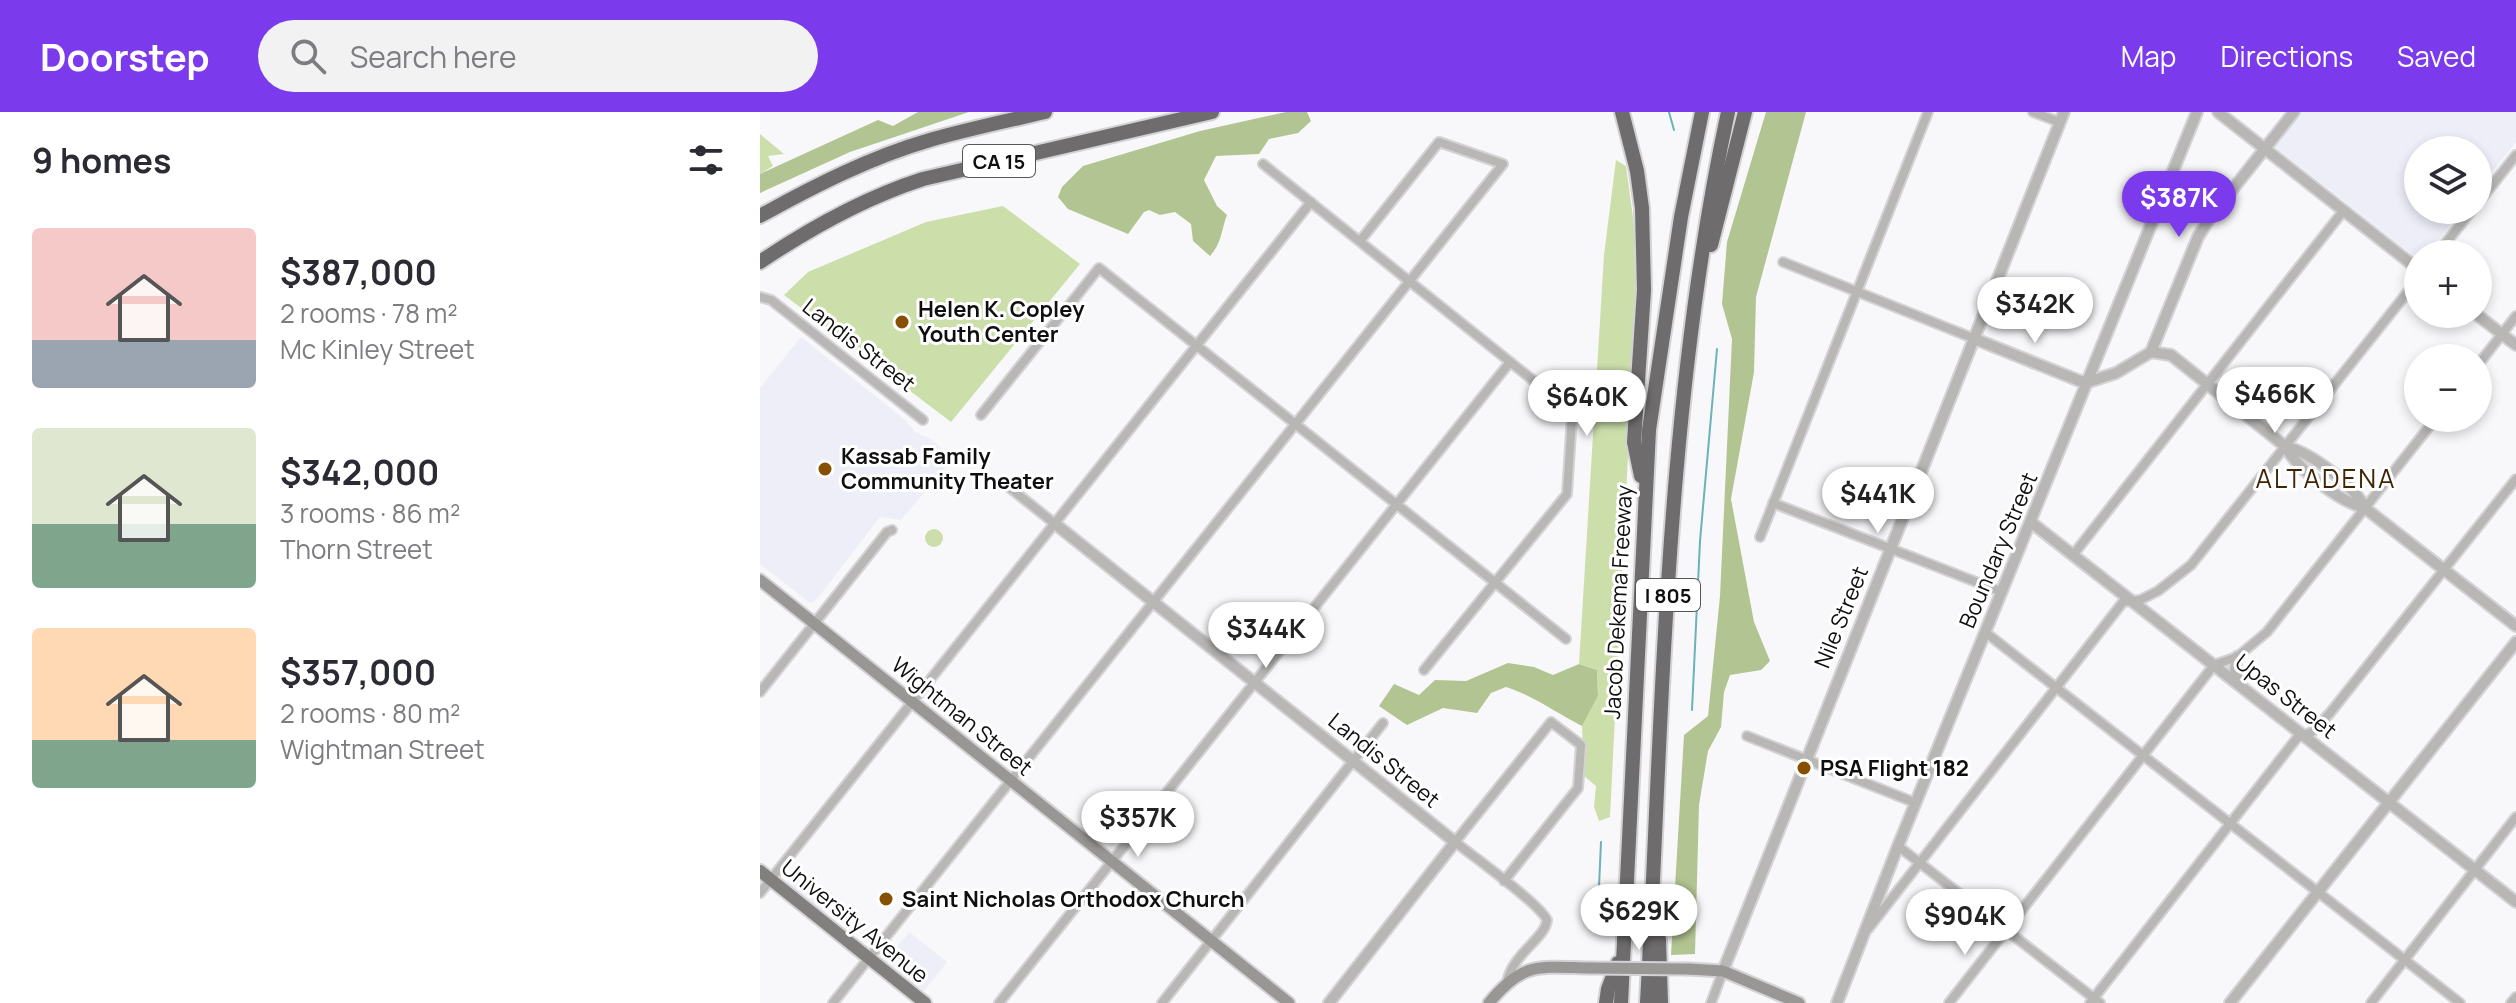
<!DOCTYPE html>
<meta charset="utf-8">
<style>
body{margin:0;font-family:Manrope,sans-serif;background:#f2f2f3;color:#2b2b33;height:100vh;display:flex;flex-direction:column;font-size:30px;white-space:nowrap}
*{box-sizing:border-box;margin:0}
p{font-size:26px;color:#7c7c81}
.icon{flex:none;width:44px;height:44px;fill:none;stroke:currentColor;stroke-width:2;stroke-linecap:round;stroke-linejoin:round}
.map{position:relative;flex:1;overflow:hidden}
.drawer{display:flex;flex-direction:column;background:#fff;width:760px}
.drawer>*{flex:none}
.fabs{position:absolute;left:1644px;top:24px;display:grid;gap:16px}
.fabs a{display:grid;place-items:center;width:88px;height:88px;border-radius:50%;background:#fff;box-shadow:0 4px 12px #0003;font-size:40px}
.price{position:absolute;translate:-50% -68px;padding:0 18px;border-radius:28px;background:#fff;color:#222;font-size:26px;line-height:52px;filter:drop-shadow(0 2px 4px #0008)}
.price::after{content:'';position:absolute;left:50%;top:48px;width:24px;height:18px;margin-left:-12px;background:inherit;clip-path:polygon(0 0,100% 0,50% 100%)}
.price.on{background:#7c3aed;color:#fff}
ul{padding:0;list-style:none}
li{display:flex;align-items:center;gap:24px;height:200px;padding:0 32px}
li span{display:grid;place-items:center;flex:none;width:224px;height:160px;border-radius:8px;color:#555}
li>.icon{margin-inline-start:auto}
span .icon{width:96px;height:96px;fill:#fffc;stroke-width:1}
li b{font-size:34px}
h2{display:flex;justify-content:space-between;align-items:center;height:96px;padding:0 32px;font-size:34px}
header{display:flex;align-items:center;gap:48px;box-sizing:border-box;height:112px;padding:0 40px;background:#7c3aed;color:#fff}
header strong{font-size:38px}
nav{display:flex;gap:44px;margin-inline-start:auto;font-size:28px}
.search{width:560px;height:72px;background:#f2f2f3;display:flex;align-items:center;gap:20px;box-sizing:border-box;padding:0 28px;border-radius:44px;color:#7c7c81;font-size:30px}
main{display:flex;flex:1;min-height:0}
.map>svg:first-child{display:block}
</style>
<header>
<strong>Doorstep</strong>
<div class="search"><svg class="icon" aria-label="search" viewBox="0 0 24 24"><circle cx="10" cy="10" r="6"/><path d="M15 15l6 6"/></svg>Search here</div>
<nav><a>Map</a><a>Directions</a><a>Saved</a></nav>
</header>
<main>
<section class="drawer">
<h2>9 homes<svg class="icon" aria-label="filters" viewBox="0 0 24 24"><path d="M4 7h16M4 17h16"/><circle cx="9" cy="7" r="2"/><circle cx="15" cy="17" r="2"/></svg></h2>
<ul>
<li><span style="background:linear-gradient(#f6c9c9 70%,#9aa5b1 0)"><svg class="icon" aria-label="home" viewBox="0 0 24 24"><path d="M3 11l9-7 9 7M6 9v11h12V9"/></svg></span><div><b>$387,000</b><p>2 rooms · 78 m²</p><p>Mc Kinley Street</p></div></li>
<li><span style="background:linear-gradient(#dfe7d0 60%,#7fa58c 0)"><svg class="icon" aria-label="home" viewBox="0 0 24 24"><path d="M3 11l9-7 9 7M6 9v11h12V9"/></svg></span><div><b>$342,000</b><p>3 rooms · 86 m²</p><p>Thorn Street</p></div></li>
<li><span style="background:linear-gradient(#ffd9b3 70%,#7fa58c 0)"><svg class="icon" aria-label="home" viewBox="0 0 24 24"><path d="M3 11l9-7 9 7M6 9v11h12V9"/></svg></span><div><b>$357,000</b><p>2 rooms · 80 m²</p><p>Wightman Street</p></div></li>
</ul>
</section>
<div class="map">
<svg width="1756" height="891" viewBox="0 0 1756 891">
<rect width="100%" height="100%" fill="#f8f8fa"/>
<g fill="#edeef8">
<path d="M1541,0H1756V30L1718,78V38H1658V98H1702L1668,142H1658V147L1514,34Z"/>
<path d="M41,225L144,307L155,320L172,328L193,347L141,408L120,405L57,487L50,491L0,452V276Z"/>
<path d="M33,757L60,778L63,774L77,785L64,801L28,772L27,765Z"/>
<path d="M149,820L187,850L164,879L126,849Z"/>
</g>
<g fill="#ccdfab">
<path d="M0,22L24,42L8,44L13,54L0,62Z"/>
<path d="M856,48L866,54L878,142L850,705L839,709L834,695L836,674L824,664L822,614L838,584L837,558L819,552L844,143Z"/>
<path d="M243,94L320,152L191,310L24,183L48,160L166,110Z"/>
<circle cx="174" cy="426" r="9"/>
</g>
<g fill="#b2c491">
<path d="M158,0H209L90,40L0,81V62L118,8L133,14Z"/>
<path d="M526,0H547L551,9L538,21L509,27L499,42L456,44L444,68L457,94L467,103C461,118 462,131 450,144L433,129L431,112L415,100L400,103L389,98L384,100L368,122L308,97L298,85L302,75L323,54L440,19Z"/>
<path d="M1006,0H1046L996,185L994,260L971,387L994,510L1010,549L1001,558L970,563L964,580L961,615L948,639L939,693L935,842L911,843L924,623L948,604L960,484L972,227L962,192L967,130Z"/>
<path d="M748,551L774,555L793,563L819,552L837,558L838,584L822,614C796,601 774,584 746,575L731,581L717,601L683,596L647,613L619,594L634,572L659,583L675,568L706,569Z"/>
</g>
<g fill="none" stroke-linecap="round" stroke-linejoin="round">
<g stroke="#6bb3b5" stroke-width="2">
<path d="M909,0L914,18"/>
<path d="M932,598L940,429L957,237"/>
<path d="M838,797L841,730"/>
</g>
<g stroke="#d3d3d5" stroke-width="12">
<g id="minor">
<path d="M1273,0L1299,10"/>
<path d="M503,52L809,297L812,304L807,382L664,558"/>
<path d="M1718,91L1756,43"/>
<path d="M1677,142L1712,98"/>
<path d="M1023,150L1215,227"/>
<path d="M0,185L11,188L163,308"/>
<path d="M1718,253L1756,204"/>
<path d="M221,303L339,156L806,527"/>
<path d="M245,372L294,411"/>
<path d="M1013,391L1242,480"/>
<path d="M1000,425L1168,0"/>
<path d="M1313,443L1584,98"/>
<path d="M1225,520L1700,891"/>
<path d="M0,580L127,420L132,418"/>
<path d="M987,624L1156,691"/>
<path d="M1138,734L1340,891"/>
<path d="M744,769L818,676L821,633L791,610L695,730C713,744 780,792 787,808C785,827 753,841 747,870"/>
<path d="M0,781L551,90"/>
<path d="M1108,817L1363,490L1380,488L1398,479L1431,453L1658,167"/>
<path d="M73,891L743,52L679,30L600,129"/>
<path d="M239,891L750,250"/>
<path d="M402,891L623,611"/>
<path d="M951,891L963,859"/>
<path d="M1189,891L1454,553L1477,545L1507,520L1676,306"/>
<path d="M1330,891L1537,626L1552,620L1570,601L1756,367"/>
<path d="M1611,891L1756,705"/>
<path d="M1751,891L1756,885"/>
</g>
</g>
<g stroke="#d3d3d5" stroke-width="14">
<g id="tertiary">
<path d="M1458,0L1658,157"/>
<path d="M1716,202L1756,233"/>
<path d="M1215,227L1320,269L1328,270L1356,261L1391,240L1438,125L1449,107L1534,0"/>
<path d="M1391,240L1411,243L1526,335C1537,357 1580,390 1605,396L1756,514"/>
<path d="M1526,335C1550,340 1594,373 1605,396"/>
<path d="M294,411L695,730L569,891"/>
<path d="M1272,411L1756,790"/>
<path d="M1477,545L1475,558L1481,573"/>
<path d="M963,859L1304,0"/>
<path d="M1077,891L1138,734L1437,0"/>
<path d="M1470,891L1756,530"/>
</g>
</g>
<g stroke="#d3d3d5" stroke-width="15">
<g id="secondary">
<path d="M0,468L529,891"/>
<path d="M928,857L963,859L1039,891"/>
<path d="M729,891C763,849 779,855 830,856"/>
</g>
</g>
<g stroke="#d3d3d5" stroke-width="16">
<path id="primary" d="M0,759L165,891"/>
</g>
<g stroke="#d3d3d5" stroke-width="18">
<g id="motorway">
<path d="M862,0L877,59L882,96L884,178L874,330L881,364"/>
<path d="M0,104C54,74 111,45 170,28C208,17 247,9 285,0"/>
<path d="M951,133L985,0"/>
<path d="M0,150C52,115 104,86 163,67L452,0"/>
<path d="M899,827L901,891"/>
<path d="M846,891L848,877L858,851"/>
<path d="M861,891L889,318L921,105L942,0"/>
<path d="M887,891C903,593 905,292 968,0"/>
</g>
</g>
<use href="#minor" stroke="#b8b7b6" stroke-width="8"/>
<use href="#tertiary" stroke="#b8b7b6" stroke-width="10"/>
<use href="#secondary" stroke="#989796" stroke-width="11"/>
<use href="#primary" stroke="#82807f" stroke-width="12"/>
<use href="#motorway" stroke="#6e6c6c" stroke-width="14"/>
<g stroke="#d3d3d5" stroke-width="15" stroke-linecap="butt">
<path id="secondary-bridge" d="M830,856L928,857"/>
</g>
<use href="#secondary-bridge" stroke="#989796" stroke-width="11"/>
</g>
<g fill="#874f01" stroke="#fff" stroke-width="3">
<circle cx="142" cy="210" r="8"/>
<circle cx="65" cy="357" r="8"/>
<circle cx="1044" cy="656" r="8"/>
<circle cx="126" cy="787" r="8"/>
</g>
<g text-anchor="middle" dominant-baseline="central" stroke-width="6" stroke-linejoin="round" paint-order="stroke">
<g fill="#fff" stroke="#575758" stroke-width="2">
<rect x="203" y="33" width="72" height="32" rx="6"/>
<rect x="876" y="467" width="64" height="32" rx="6"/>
</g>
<g font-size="20" font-weight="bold" fill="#0f0f10">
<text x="239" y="49">CA 15</text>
<text x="908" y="483">I 805</text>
</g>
<g font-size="22" font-weight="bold" fill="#0f0f10" stroke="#fff" text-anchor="start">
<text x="158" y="197">Helen K. Copley<tspan x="158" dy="25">Youth Center</tspan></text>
<text x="81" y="344">Kassab Family<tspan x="81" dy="25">Community Theater</tspan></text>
<text x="1060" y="656">PSA Flight 182</text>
<text x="142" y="787">Saint Nicholas Orthodox Church</text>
</g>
<g font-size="22" fill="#0f0f10" stroke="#fff">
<text transform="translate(99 233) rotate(38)">Landis Street</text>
<text transform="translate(1238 438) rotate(-67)">Boundary Street</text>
<text transform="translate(858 490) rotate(-87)">Jacob Dekema Freeway</text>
<text transform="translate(1081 505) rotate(-68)">Nile Street</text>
<text transform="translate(1526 584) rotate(38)">Upas Street</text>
<text transform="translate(202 604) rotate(39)">Wightman Street</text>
<text transform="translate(624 648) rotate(39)">Landis Street</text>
<text transform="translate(95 809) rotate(39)">University Avenue</text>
</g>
<g font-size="26" letter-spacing="2" fill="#412606" stroke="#fff">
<text x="1566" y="366">ALTADENA</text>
</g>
</g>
</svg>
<div class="fabs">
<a><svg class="icon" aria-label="layers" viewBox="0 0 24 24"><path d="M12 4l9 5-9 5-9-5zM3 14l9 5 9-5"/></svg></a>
<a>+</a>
<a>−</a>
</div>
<b class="price on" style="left:1419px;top:127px">$387K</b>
<b class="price" style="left:1275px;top:233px">$342K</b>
<b class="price" style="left:1515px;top:323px">$466K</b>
<b class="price" style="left:827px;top:326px">$640K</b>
<b class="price" style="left:1118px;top:423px">$441K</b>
<b class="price" style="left:506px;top:558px">$344K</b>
<b class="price" style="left:378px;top:747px">$357K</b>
<b class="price" style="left:879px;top:840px">$629K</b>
<b class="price" style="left:1205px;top:845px">$904K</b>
</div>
</main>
